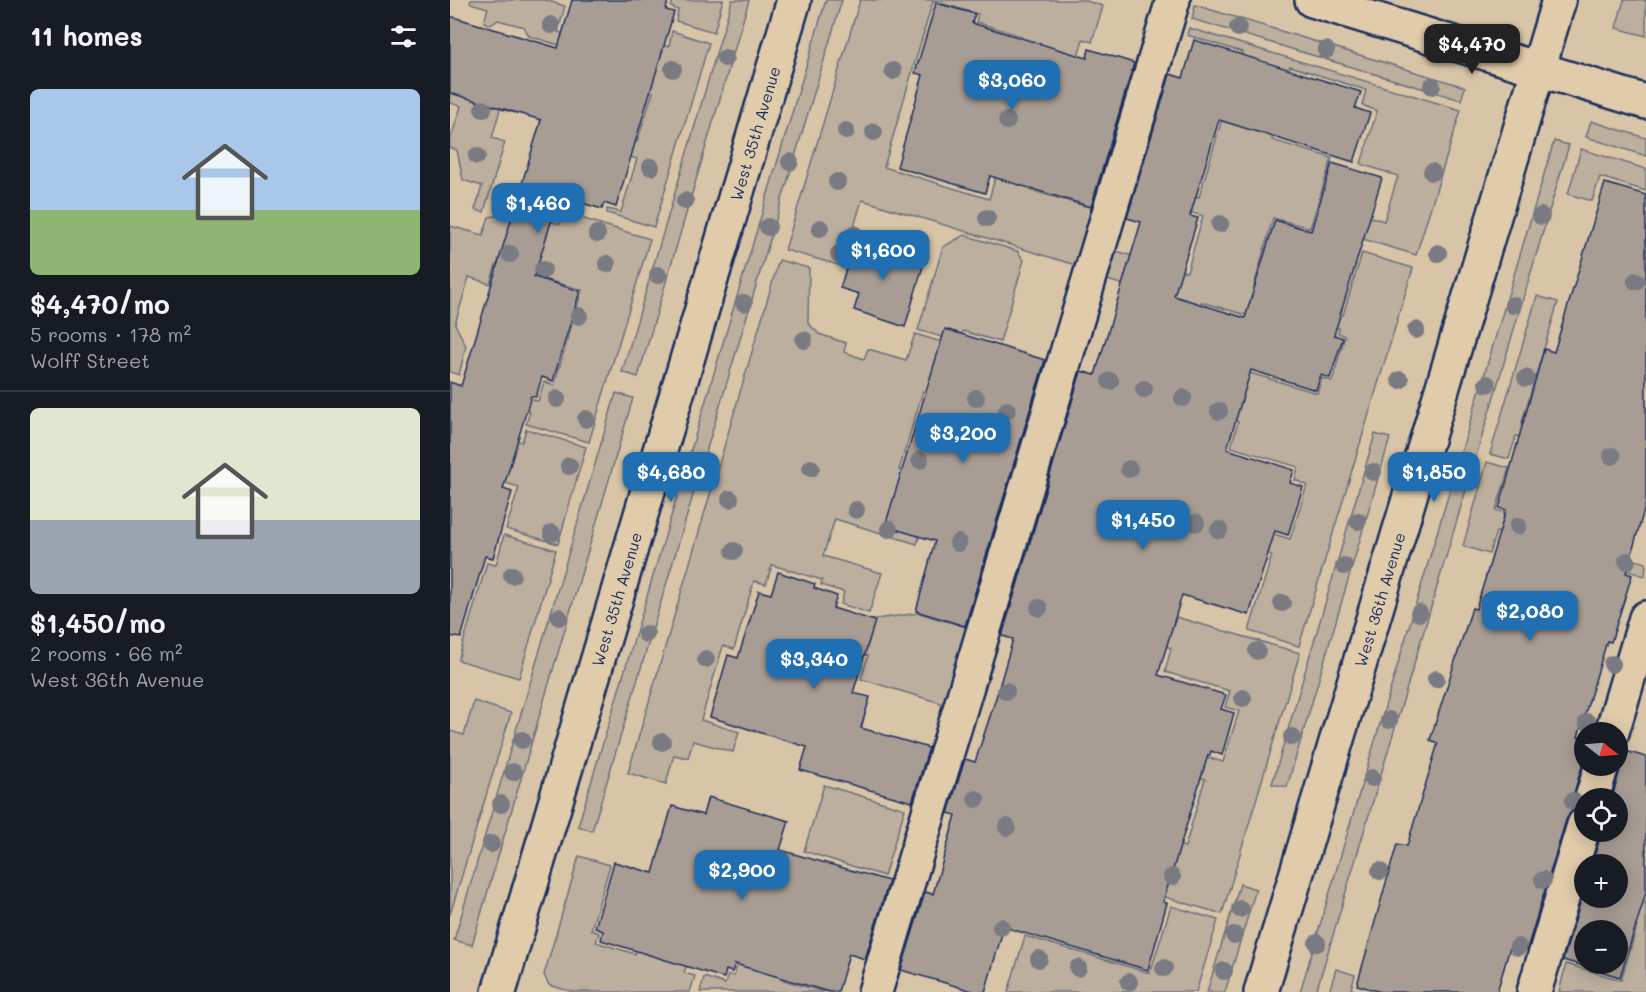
<!DOCTYPE html>
<meta charset="utf-8">
<style>
body{margin:0;font-family:Mali,sans-serif;background:#242831;color:#f1f3f6;height:100vh;display:flex;flex-direction:column;font-size:22px;white-space:nowrap}
*{box-sizing:border-box;margin:0}
p{font-size:20px;color:#9ea1a6}
.icon{flex:none;width:33px;height:33px;fill:none;stroke:currentColor;stroke-width:2;stroke-linecap:round;stroke-linejoin:round}
.map{position:relative;flex:1;overflow:hidden}
.drawer{display:flex;flex-direction:column;background:#171b24;width:450px}
.drawer>*{flex:none}
.needle{width:39px;rotate:107deg}
.buttons{position:absolute;left:1124px;top:722px;display:grid;gap:12px}
.buttons a{display:grid;place-items:center;width:54px;height:54px;border-radius:50%;background:#171b24;box-shadow:0 3px 15px #0003;font-size:30px}
.price{position:absolute;translate:-50% -51px;padding:0 14px;border-radius:12px;background:#1f6fb2;color:#fff;font-size:20px;line-height:39px;filter:drop-shadow(0 2px 3px #0008)}
.price::after{content:'';position:absolute;left:50%;top:36px;width:18px;height:14px;margin-left:-9px;background:inherit;clip-path:polygon(0 0,100% 0,50% 100%)}
.price.current{background:#222;color:#fff}
ul{padding:0;list-style:none}
li{display:grid;align-content:center;gap:12px;height:318px;padding:0 30px}
li+li{border-top:2px solid #363941}
li span{display:grid;place-items:center;height:186px;border-radius:9px;color:#555}
li>.icon{margin-inline-start:auto}
span .icon{width:108px;height:108px;fill:#fffc;stroke-width:1}
li b{font-size:26px}
h2{display:flex;justify-content:space-between;align-items:center;height:72px;padding:0 30px;font-size:26px}
main{display:flex;flex:1;min-height:0}
.map>svg:first-child{display:block}
</style>
<main>
<section class="drawer">
<h2>11 homes<svg class="icon" aria-label="filters" viewBox="0 0 24 24"><path d="M4 7h16M4 17h16"/><circle cx="9" cy="7" r="2"/><circle cx="15" cy="17" r="2"/></svg></h2>
<ul>
<li><span style="background:linear-gradient(#a9c7e8 65%,#8fb573 0)"><svg class="icon" aria-label="home" viewBox="0 0 24 24"><path d="M3 11l9-7 9 7M6 9v11h12V9"/></svg></span><div><b>$4,470/mo</b><p>5 rooms · 178 m²</p><p>Wolff Street</p></div></li>
<li><span style="background:linear-gradient(#dfe7d0 60%,#9aa5b1 0)"><svg class="icon" aria-label="home" viewBox="0 0 24 24"><path d="M3 11l9-7 9 7M6 9v11h12V9"/></svg></span><div><b>$1,450/mo</b><p>2 rooms · 66 m²</p><p>West 36th Avenue</p></div></li>
</ul>
</section>
<div class="map">
<svg width="1196" height="992" viewBox="0 0 1196 992">
<rect width="100%" height="100%" fill="#d8c5a7"/>
<filter id="ink" filterUnits="userSpaceOnUse"><feTurbulence type="fractalNoise" baseFrequency=".0167" numOctaves="2"/><feDisplacementMap in="SourceGraphic" scale="12" xChannelSelector="R" yChannelSelector="G"/><feConvolveMatrix kernelMatrix="1 2 1 2 8 2 1 2 1" color-interpolation-filters="sRGB"/></filter>
<g filter="url(#ink)">
<g fill="#bcaf9d" stroke="#6c6f7e" stroke-width="1.5">
<path d="M21,0H95L115,6L108,32L204,61L210,45L219,46L222,31L259,43L204,227L157,213V209L171,212L187,159L90,129L187,142L203,92L195,90L163,61L79,36L74,27L48,20L41,25L34,22L38,8L20,3Z"/>
<path d="M220,0H273L264,32L226,21L228,10L221,7L223,1Z"/>
<path d="M282,0H299L188,377L172,372Z"/>
<path d="M376,0H392L142,831L128,826Z"/>
<path d="M410,0H633L653,6L642,42L633,39L612,111L569,43L571,36L526,22L528,14L483,1L434,167L539,199L557,137L593,148L580,190L635,206L638,196L650,199L629,266L412,200L392,266L335,250Z"/>
<path d="M1174,0H1196V36L1166,28Z"/>
<path d="M745,5L1015,87L1011,100L742,19Z"/>
<path d="M739,28L1011,110L966,255L867,225L874,203L934,221L948,176L911,164L927,111L912,105L916,90L840,66L822,140L882,158L860,228L823,218L804,286L818,290L810,319L751,302L748,313L722,299L657,280L666,251L737,272L753,216L726,208L731,192L749,197L792,52L737,35Z"/>
<path d="M86,46L66,113L50,109L42,138L55,142L34,212L25,210L32,186L13,180L7,150L0,148V141L11,106L0,103V77Z"/>
<path d="M1141,121L1196,138V156L1136,137Z"/>
<path d="M1104,141L1119,145L866,992H850Z"/>
<path d="M1131,149L1196,169V191L1150,177L1142,201L1118,194Z"/>
<path d="M69,212L110,224L114,213L200,239L139,442L76,424L80,412L69,408L72,397L88,401L94,382L104,385L132,290L46,265L40,284L19,277L5,324L16,346L9,375L0,372V226L33,235L39,217Z"/>
<path d="M514,235L567,251L574,260L550,342L513,331L509,342L468,330L493,247Z"/>
<path d="M912,253L963,268L849,646L799,631L822,555L744,531L750,512L840,539L857,485L845,480L848,467L781,447L788,422L723,403L800,373L867,393L872,378L882,381L895,336L888,333L889,328L817,306L821,293L893,315Z"/>
<path d="M329,260L359,268L358,323L369,334L396,343L394,352L414,359L418,349L456,360L465,334L495,343L484,381L581,410L578,423L473,391L449,470L486,481L467,544L385,519L373,556L432,573L419,613L391,604L394,592L371,585L372,580L322,565L316,584L304,581L284,649L273,646L251,720L289,732L283,752L243,741L238,758L224,755L216,784L178,773Z"/>
<path d="M1087,296L1108,302L1072,422L1196,459L1189,473L1066,436L1059,459L1040,454Z"/>
<path d="M166,393L183,398L22,945L4,940Z"/>
<path d="M76,429L136,447L108,544L56,529L69,487L45,480L58,438L72,442Z"/>
<path d="M925,434L940,438L837,787L822,784Z"/>
<path d="M1037,462L1059,468L1046,510L1131,536L1129,543L1196,563L1195,576L1046,532L1039,554L1013,546Z"/>
<path d="M54,535L106,550L69,678L8,660L37,563L46,565Z"/>
<path d="M469,613L519,628L497,705L411,679L418,656L409,653L419,620Z"/>
<path d="M726,617L850,653L772,914L681,887L669,828L735,847L755,779L672,754L678,734L773,762L789,711L775,707L780,691L715,672L721,648L653,627L709,620L724,625Z"/>
<path d="M24,701L61,713L0,915V731L14,735Z"/>
<path d="M374,785L455,809L434,876L354,851Z"/>
<path d="M129,856L160,865L141,930L149,933L146,942L185,954L188,946L238,961L234,973L245,976L240,992H123L99,985L94,975Z"/>
<path d="M790,884L806,889L775,992H757Z"/>
<path d="M1187,900L1196,903V992H1109L1116,964L1171,980L1187,927L1181,924Z"/>
<path d="M721,906L768,920L746,992H558L575,936L700,973Z"/>
<path d="M303,912L346,924L330,979L374,992H250L254,977L275,984L278,975L284,976Z"/>
<path d="M886,969L905,975L901,989L911,992H879Z"/>
</g>
<g fill="#a79d94" stroke="#1b2f5e" stroke-width="1.5" fill-rule="evenodd">
<path d="M122,0H218L216,10L224,12L166,207L154,203L152,209L109,196L84,277L130,291L103,381L92,377L86,397L81,396L53,489L62,492L43,558L35,556L11,638L0,636V382L11,386L91,120L0,93V16L108,48Z"/>
<path d="M486,3L525,14L522,23L637,58L639,49L684,63L641,207L540,176L535,193L447,167L473,75L465,73Z"/>
<path d="M744,40L911,92L905,108L920,113L904,162L769,120L740,216L748,218L724,296L795,318L825,220L861,231L882,163L932,178L884,335L893,338L880,378L871,375L866,390L801,370L777,449L844,470L840,483L853,487L838,535L825,531L799,615L732,595L708,675L776,695L771,709L784,713L772,755L761,751L760,755H758L713,902L717,903L698,970L554,927L535,992H526L451,970L475,892L483,894L506,815L498,813L515,759L525,762L545,701L563,639L552,636L631,371L645,375L691,222L677,218L720,74L733,78Z"/>
<path d="M1155,183L1196,195V503L1176,573L1182,575L1161,642L1157,641L1128,737L1134,739V760L1124,793V802L1127,808L1121,812L1116,820L1077,949L1061,944L1047,992H931L907,985L947,844L957,846L988,743L980,740L1022,608L1026,609L1056,510L1049,508L1094,349L1104,352Z"/>
<path d="M406,237L475,259L455,327L404,310L409,294L390,288Z"/>
<path d="M495,329L595,360L515,626L466,611L485,541L435,526Z"/>
<path d="M328,572L365,584L364,588L387,596L383,608L425,621L403,693L420,697L411,728L479,748L462,802L350,770L357,747L260,717L278,655L288,658L309,591L321,594Z"/>
<path d="M1169,749L1196,757V893L1170,977L1113,960L1134,890V897H1167V864H1142L1152,831H1167V798H1162L1170,770V761L1167,754ZM1134,930H1167V963H1134Z"/>
<path d="M258,797L339,821L330,850L439,881L415,959L399,954L388,992H379L285,964L282,972L276,970L274,978L151,940L153,931L145,928L164,862L203,873L222,806L253,815Z"/>
</g>
<g fill="none" stroke-linecap="round" stroke-linejoin="round">
<g stroke="#1b2f5e" stroke-width="38">
<g id="minor">
<path d="M862,0L1196,102"/>
<path d="M1162,732L1196,618"/>
<path d="M1142,798L1152,765"/>
<path id="s1" d="M49,992L344,0"/>
<path d="M425,992L723,0"/>
<path id="s2" d="M811,992L1109,0"/>
<path d="M1084,992L1134,825"/>
</g>
</g>
<use href="#minor" stroke="#e0cbaa" stroke-width="33"/>
</g>
<g fill="#797a82">
<circle cx="101" cy="25" r="9"/>
<circle cx="788" cy="28" r="9"/>
<circle cx="876" cy="50" r="9"/>
<circle cx="275" cy="58" r="9"/>
<circle cx="223" cy="69" r="9"/>
<circle cx="443" cy="71" r="9"/>
<circle cx="982" cy="86" r="9"/>
<circle cx="33" cy="109" r="9"/>
<circle cx="557" cy="121" r="9"/>
<circle cx="396" cy="131" r="9"/>
<circle cx="424" cy="132" r="9"/>
<circle cx="27" cy="156" r="9"/>
<circle cx="340" cy="162" r="9"/>
<circle cx="201" cy="167" r="9"/>
<circle cx="982" cy="172" r="9"/>
<circle cx="387" cy="182" r="9"/>
<circle cx="235" cy="201" r="9"/>
<circle cx="1091" cy="216" r="9"/>
<circle cx="537" cy="218" r="9"/>
<circle cx="770" cy="224" r="9"/>
<circle cx="318" cy="227" r="9"/>
<circle cx="370" cy="228" r="9"/>
<circle cx="147" cy="234" r="9"/>
<circle cx="404" cy="234" r="9"/>
<circle cx="988" cy="253" r="9"/>
<circle cx="60" cy="254" r="9"/>
<circle cx="389" cy="254" r="9"/>
<circle cx="157" cy="264" r="9"/>
<circle cx="93" cy="270" r="9"/>
<circle cx="208" cy="275" r="9"/>
<circle cx="1186" cy="281" r="9"/>
<circle cx="294" cy="303" r="9"/>
<circle cx="1063" cy="305" r="9"/>
<circle cx="129" cy="316" r="9"/>
<circle cx="966" cy="330" r="9"/>
<circle cx="354" cy="340" r="9"/>
<circle cx="1076" cy="378" r="9"/>
<circle cx="950" cy="380" r="9"/>
<circle cx="660" cy="381" r="9"/>
<circle cx="1037" cy="384" r="9"/>
<circle cx="694" cy="389" r="9"/>
<circle cx="526" cy="398" r="9"/>
<circle cx="733" cy="398" r="9"/>
<circle cx="107" cy="399" r="9"/>
<circle cx="557" cy="410" r="9"/>
<circle cx="769" cy="411" r="9"/>
<circle cx="136" cy="419" r="9"/>
<circle cx="1162" cy="456" r="9"/>
<circle cx="470" cy="460" r="9"/>
<circle cx="119" cy="466" r="9"/>
<circle cx="361" cy="468" r="9"/>
<circle cx="679" cy="469" r="9"/>
<circle cx="923" cy="472" r="9"/>
<circle cx="1010" cy="476" r="9"/>
<circle cx="280" cy="499" r="9"/>
<circle cx="406" cy="510" r="9"/>
<circle cx="717" cy="513" r="9"/>
<circle cx="908" cy="521" r="9"/>
<circle cx="746" cy="523" r="9"/>
<circle cx="1068" cy="526" r="9"/>
<circle cx="439" cy="529" r="9"/>
<circle cx="769" cy="530" r="9"/>
<circle cx="102" cy="533" r="9"/>
<circle cx="508" cy="543" r="9"/>
<circle cx="284" cy="551" r="9"/>
<circle cx="1177" cy="561" r="9"/>
<circle cx="894" cy="566" r="9"/>
<circle cx="62" cy="575" r="9"/>
<circle cx="832" cy="603" r="9"/>
<circle cx="589" cy="608" r="9"/>
<circle cx="969" cy="613" r="9"/>
<circle cx="109" cy="617" r="9"/>
<circle cx="196" cy="634" r="9"/>
<circle cx="807" cy="651" r="9"/>
<circle cx="256" cy="659" r="9"/>
<circle cx="1162" cy="664" r="9"/>
<circle cx="986" cy="679" r="9"/>
<circle cx="556" cy="691" r="9"/>
<circle cx="793" cy="698" r="9"/>
<circle cx="939" cy="720" r="9"/>
<circle cx="1137" cy="722" r="9"/>
<circle cx="842" cy="737" r="9"/>
<circle cx="72" cy="740" r="9"/>
<circle cx="212" cy="742" r="9"/>
<circle cx="63" cy="772" r="9"/>
<circle cx="922" cy="778" r="9"/>
<circle cx="526" cy="799" r="9"/>
<circle cx="1123" cy="801" r="9"/>
<circle cx="51" cy="804" r="9"/>
<circle cx="557" cy="827" r="9"/>
<circle cx="41" cy="844" r="9"/>
<circle cx="930" cy="871" r="9"/>
<circle cx="722" cy="877" r="9"/>
<circle cx="1093" cy="880" r="9"/>
<circle cx="790" cy="909" r="9"/>
<circle cx="551" cy="927" r="9"/>
<circle cx="784" cy="935" r="9"/>
<circle cx="867" cy="943" r="9"/>
<circle cx="1068" cy="947" r="9"/>
<circle cx="589" cy="959" r="9"/>
<circle cx="628" cy="968" r="9"/>
<circle cx="714" cy="968" r="9"/>
<circle cx="774" cy="971" r="9"/>
<circle cx="679" cy="982" r="9"/>
</g>
</g>
<g text-anchor="middle" dominant-baseline="central" stroke-width="6" stroke-linejoin="round" paint-order="stroke">
<g font-size="16" fill="#1b2f5e" stroke="#e0cbaa">
<text stroke="none"><textPath href="#s1" startOffset="896">West 35th Avenue</textPath></text>
<text stroke="none"><textPath href="#s2" startOffset="410">West 36th Avenue</textPath></text>
<text stroke="none"><textPath href="#s1" startOffset="410">West 35th Avenue</textPath></text>
</g>
</g>
</svg>
<div class="buttons">
<a><svg class="needle" viewBox="-14 -14 28 28"><path d="M0-13l5 13h-10z" fill="#e53935"/><path d="M0 13l5-13h-10z" fill="#9ea1a6"/></svg></a>
<a><svg class="icon" aria-label="locate" viewBox="0 0 24 24"><circle cx="12" cy="12" r="6"/><path d="M12 2v4M12 18v4M2 12h4M18 12h4"/></svg></a>
<a>+</a>
<a>−</a>
</div>
<b class="price current" style="left:1022px;top:75px">$4,470</b>
<b class="price" style="left:562px;top:111px">$3,060</b>
<b class="price" style="left:88px;top:234px">$1,460</b>
<b class="price" style="left:433px;top:281px">$1,600</b>
<b class="price" style="left:513px;top:464px">$3,200</b>
<b class="price" style="left:221px;top:503px">$4,680</b>
<b class="price" style="left:984px;top:503px">$1,850</b>
<b class="price" style="left:693px;top:551px">$1,450</b>
<b class="price" style="left:1080px;top:642px">$2,080</b>
<b class="price" style="left:364px;top:690px">$3,340</b>
<b class="price" style="left:292px;top:901px">$2,900</b>
</div>
</main>
